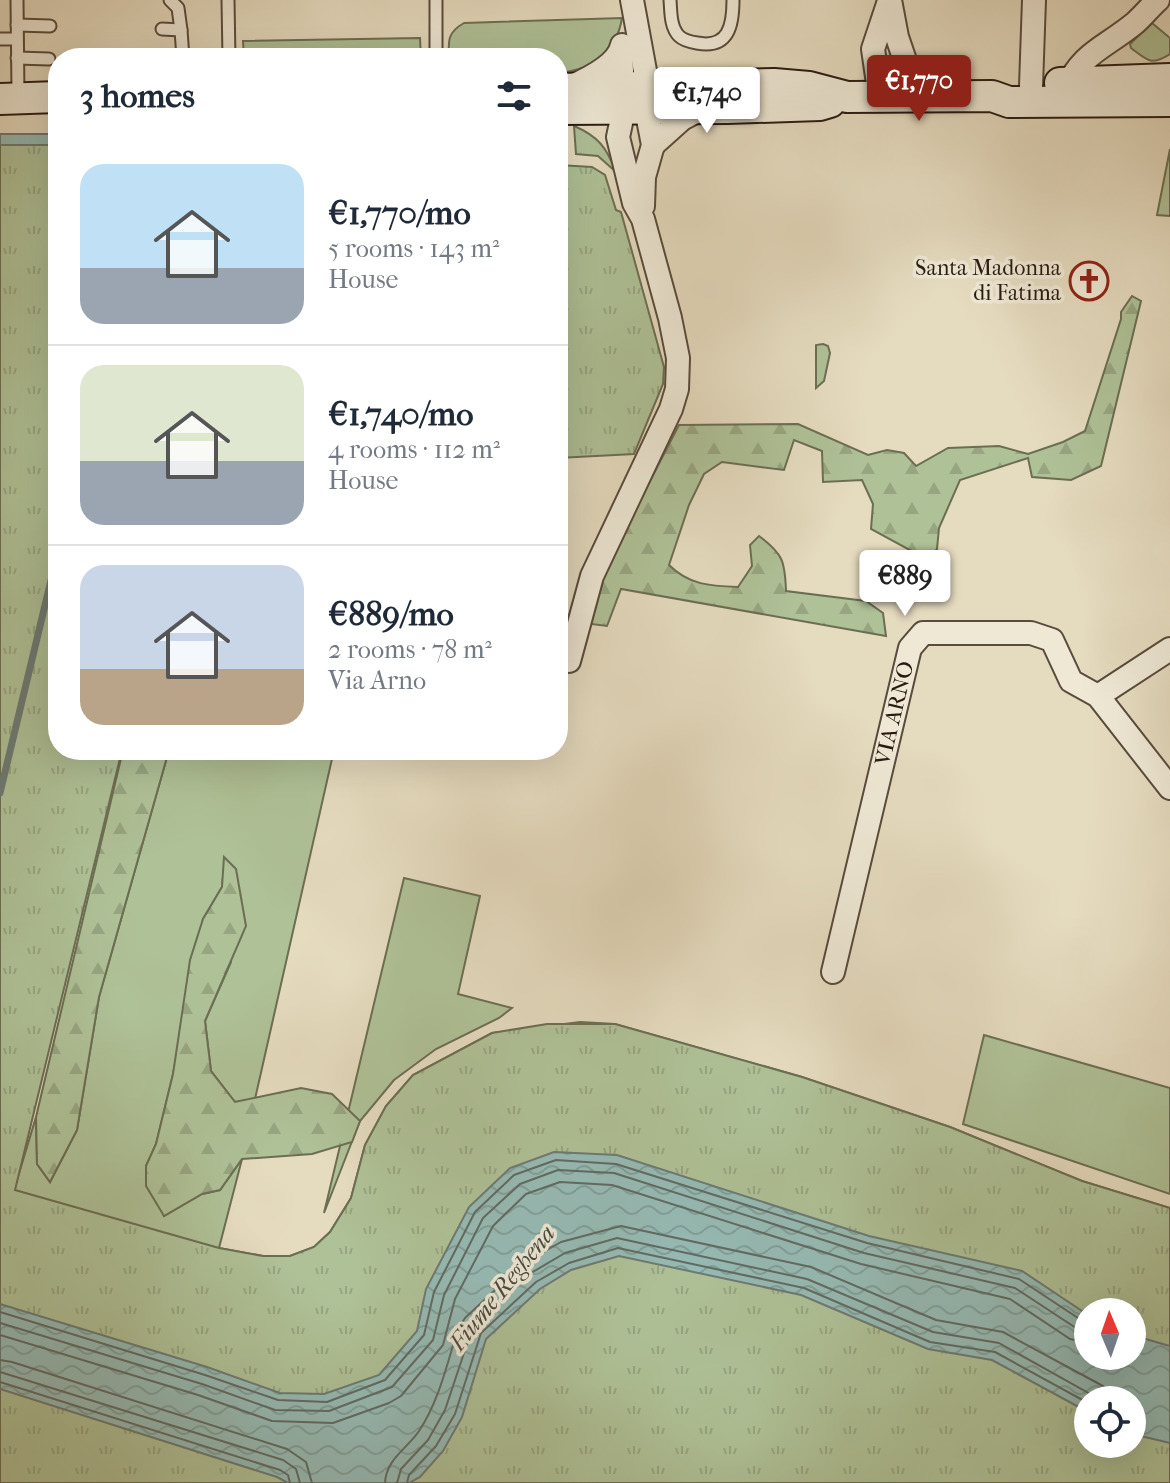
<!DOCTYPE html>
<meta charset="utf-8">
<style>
body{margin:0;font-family:"IM FELL French Canon",serif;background:#f2f2f3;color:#1f2937;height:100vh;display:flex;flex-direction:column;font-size:30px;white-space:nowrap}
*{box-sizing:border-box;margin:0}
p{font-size:26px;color:#747a83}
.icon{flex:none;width:44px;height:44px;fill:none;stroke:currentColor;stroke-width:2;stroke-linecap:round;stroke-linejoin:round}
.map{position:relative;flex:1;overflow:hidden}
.details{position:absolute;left:48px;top:48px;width:520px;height:712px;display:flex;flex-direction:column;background:#fff;border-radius:32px;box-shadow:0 8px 32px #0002}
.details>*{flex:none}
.needle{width:52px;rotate:358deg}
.controls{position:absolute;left:1074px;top:1298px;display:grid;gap:16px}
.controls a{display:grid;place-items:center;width:72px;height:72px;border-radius:50%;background:#fff;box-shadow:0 8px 32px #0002;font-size:40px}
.price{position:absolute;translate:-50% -68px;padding:0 18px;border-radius:8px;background:#fff;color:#222;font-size:26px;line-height:52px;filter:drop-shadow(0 2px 4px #0008)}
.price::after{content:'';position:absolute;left:50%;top:48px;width:24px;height:18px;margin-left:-12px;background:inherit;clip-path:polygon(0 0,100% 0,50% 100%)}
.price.current{background:#8f2418;color:#fff}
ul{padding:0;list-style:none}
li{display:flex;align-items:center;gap:24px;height:200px;padding:0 32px}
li+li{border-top:2px solid #e0e1e3}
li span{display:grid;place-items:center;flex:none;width:224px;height:160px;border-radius:24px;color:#555}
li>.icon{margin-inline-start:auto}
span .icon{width:96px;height:96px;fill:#fffc;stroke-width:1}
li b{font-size:34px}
h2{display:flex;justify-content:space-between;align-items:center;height:96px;padding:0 32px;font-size:34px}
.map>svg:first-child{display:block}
</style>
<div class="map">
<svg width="1170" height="1483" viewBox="0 0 1170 1483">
<defs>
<pattern id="forest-firs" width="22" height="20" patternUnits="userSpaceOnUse" patternTransform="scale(2)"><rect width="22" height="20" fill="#afc197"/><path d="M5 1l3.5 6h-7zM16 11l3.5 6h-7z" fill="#97a581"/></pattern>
<pattern id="park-tufts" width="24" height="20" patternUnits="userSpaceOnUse" patternTransform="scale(2)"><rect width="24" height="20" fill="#afc197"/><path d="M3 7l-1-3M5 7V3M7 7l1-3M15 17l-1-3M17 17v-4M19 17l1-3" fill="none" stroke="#97a581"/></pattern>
<pattern id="water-waves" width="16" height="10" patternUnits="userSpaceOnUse" patternTransform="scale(2)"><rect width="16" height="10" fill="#96bbb5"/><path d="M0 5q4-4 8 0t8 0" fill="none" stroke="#81a09b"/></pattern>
</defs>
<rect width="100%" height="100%" fill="#e5dbbf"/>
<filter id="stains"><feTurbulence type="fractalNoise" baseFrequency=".0025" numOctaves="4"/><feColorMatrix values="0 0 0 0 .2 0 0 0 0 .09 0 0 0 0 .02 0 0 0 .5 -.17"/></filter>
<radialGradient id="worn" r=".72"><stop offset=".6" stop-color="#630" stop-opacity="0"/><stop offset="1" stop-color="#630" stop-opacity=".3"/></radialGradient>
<g fill="#afc197" stroke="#6c6e54" stroke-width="2">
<path d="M622,18C616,54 593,70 558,73V58H449C448,40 448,32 464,23Z"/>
<path d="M1152,23L1170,38V54C1151,66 1148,61 1131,48L1130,44Z"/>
<path d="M420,38L421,58H244L243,41Z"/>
<path d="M574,126C598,136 607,148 616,172L598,156L576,154Z"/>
<path d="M1170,149V216L1157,215Z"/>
<path d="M823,344L828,346L830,353L824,381L816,388V345Z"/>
<path d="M169,750H334L255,1099L235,1102L211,1071L205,1021L231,962L225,858L222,887L203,919L173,1074L156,1144L146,1166L164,1216L202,1194L220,1190L242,1159L219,1248L263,1256H290L314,1247L330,1232L351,1198L365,1145L386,1106L413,1075L492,1033L580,1022L615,1024L802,1077L950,1127L1082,1181L1170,1208L1132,1312L417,1331L14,1190L36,1117L37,1164L50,1182L77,1130L99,997Z"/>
<path d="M404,878L480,896L458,994L512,1008L499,1018L436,1049L394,1080L360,1121L324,1213Z"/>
<path d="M984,1035L1170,1088V1194L963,1124Z"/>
</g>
<g fill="url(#forest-firs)" stroke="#6c6e54" stroke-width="2">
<path d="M1132,296L1141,301L1101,466L1071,480L1032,477L1028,458L960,480L939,528L937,549L928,560L871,529L873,504L862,480L823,482L822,451L794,440L784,470L722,462L704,474L689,505L669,565C689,585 710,586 738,587L752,566L750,545L759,536C783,554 785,561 786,591L866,601L883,613L886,636L621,589L607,626L591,624L608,562L679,425L798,424L868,455L887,450L904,453L916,466L948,448L999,446L1028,454L1063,442L1085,431L1121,319V312Z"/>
<path d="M123,750H169L99,997L77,1130L50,1182L37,1164L36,1117Z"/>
<path d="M224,857L236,869L246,926L205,1021L211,1071L235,1102L301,1088L332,1094L360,1121L352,1142L312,1154L242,1159L220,1190L202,1194L164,1216L146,1186V1166L156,1144L173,1074L190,960L203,919L222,887Z"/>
</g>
<g fill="url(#park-tufts)" stroke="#6c6e54" stroke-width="2" fill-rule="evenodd">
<path d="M0,145H58V750H122L15,1190L219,1248L263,1256H290L314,1247L330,1232L351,1198L365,1145L386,1106L413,1075L492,1033L547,1024H615L802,1077L950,1127L1082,1181L1170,1208V1483H0ZM1088,1312H1132V1356H1088ZM1088,1400H1132V1444H1088Z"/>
<path d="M558,165L592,167L605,175L616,210L621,212L664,367L663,384L634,454L558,458Z"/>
</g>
<g fill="url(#water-waves)" stroke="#6b7b74" stroke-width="2">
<rect x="0" y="134" width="58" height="11"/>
<path d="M554,1152L617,1155L869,1236L1022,1271L1088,1315V1356H1132V1335L1170,1346V1443L1132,1434V1400H1088V1412L992,1360L928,1349L801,1295L619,1256L571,1270L540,1289L486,1339L462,1417L443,1451L420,1477L409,1483H288L277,1477L0,1389V1304L207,1367L280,1393L324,1394L379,1375L417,1331L426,1289L469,1207L510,1168Z"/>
</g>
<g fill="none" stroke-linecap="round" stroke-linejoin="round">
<g stroke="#606b64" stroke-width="2">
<path d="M0,1312L205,1375L278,1400L327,1402L385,1380L424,1335L434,1292L475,1212L514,1175L556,1160L616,1164L867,1243L1019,1279L1081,1320L1088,1321"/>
<path d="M0,1323L202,1384L275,1410L329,1411L392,1387L433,1340L444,1295L483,1218L520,1184L558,1170L614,1173L864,1253L1015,1288L1076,1328L1088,1331"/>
<path d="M0,1335L198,1395L272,1421L333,1423L389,1403L401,1396L443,1345L455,1299L493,1226L526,1194L560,1182L612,1185L861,1264L1010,1299L1070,1339L1088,1343"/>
<path d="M0,1360L12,1362L287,1449L306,1462L312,1483"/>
<path d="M0,1372L283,1460L296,1469L300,1483"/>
<path d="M0,1382L280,1470L288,1475L290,1483"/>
<path d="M385,1483C386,1459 407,1449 419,1431C439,1401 447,1364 458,1329L465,1318L524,1263L561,1242L621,1226L811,1267L936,1320L1003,1332L1103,1386L1115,1400"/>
<path d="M397,1483L401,1469L428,1440L445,1410L473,1326L531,1273L565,1253L617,1238L807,1279L933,1332L999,1343L1101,1400"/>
<path d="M407,1483L409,1475L436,1446L455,1414L481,1333L536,1282L569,1263L618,1248L804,1288L930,1342L995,1352L1088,1403"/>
</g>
<path stroke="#6b7b74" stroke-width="7" d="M0,793L58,551"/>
<g stroke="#594b3d" stroke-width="15">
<g id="service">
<path d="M17,0L18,95"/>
<path d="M170,0L178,8L181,30"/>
<path d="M228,0L229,58"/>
<path d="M436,0V58"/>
<path d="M670,0C671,11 670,27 679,36C683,40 691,42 697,43C729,49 733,25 733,0"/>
<path d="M17,25L50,26"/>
<path d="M162,29L181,30L183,58"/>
<path d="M0,39H16"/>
<path d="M17,58L49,59"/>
</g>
</g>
<g stroke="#594b3d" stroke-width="26">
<g id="minor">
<path d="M632,0L648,87V119L653,145L644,177L643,206"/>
<path d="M890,0L897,37L917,96"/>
<path d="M1031,86L1034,0"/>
<path d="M570,87C588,79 618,65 622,45"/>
<path d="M1063,93C1084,50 1102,50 1135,23C1143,16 1150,7 1158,0"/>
<path d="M880,97L873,49L889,1"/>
<path d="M653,145L682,119L703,108"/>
<path d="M569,661L592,576L671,409L677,389L678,358L670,318L643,219L634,203L618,137L624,109L621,52"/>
<path d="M1098,696L1170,649"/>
<path id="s1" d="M833,972L910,648L923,633H1031L1052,640L1071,681L1098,696L1170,788"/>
</g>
</g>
<g stroke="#2a1b12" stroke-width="34">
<g id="secondary">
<path d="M1060,83L1170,79"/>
<path d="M558,89L774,84L809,87L847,97L992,96L1009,102L1170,101"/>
<path d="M0,99L58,97"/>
<path d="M558,109L727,108L820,105L830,102"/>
</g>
</g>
<use href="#service" stroke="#eee8d5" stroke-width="11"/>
<use href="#minor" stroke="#eee8d5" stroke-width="22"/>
<use href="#secondary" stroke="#eee8d5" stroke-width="30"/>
</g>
<defs>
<g id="church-ring" transform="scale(2)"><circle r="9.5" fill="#eee8d5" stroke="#8f2418" stroke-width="1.5"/><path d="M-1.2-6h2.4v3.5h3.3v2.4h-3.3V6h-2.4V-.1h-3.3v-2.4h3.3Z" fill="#8f2418"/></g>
</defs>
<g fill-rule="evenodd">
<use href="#church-ring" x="1089" y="281"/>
</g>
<g text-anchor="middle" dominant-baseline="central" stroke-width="7" stroke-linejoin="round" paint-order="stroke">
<g font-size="22" fill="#2a1b12" stroke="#eee8d5" text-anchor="end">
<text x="1061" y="268">Santa Madonna<tspan x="1061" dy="25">di Fatima</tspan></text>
</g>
<g font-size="22" fill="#2a1b12" stroke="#eee8d5">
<text stroke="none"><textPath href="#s1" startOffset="266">VIA ARNO</textPath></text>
</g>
<g font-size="24" font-style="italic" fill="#4a4b43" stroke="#eee8d5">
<text transform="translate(502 1288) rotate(-51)">Fiume Reghena</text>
</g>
</g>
<rect width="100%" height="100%" filter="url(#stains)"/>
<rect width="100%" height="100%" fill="url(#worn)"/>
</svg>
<div class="controls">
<a><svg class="needle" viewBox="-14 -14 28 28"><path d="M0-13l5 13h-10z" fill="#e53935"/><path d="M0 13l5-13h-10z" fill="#747a83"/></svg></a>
<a><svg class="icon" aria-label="locate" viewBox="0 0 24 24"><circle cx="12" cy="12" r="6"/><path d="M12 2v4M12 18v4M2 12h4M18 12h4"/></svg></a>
</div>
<b class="price current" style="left:919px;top:123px">€1,770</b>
<b class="price" style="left:707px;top:135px">€1,740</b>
<b class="price" style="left:905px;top:618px">€889</b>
<section class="details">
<h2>3 homes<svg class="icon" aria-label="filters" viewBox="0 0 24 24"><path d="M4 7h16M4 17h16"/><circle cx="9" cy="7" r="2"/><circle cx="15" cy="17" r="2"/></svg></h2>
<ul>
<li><span style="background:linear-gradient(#bfe0f5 65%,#9aa5b1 0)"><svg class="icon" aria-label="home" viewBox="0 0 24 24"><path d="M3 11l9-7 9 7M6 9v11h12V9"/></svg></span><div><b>€1,770/mo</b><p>5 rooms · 143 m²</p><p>House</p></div></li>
<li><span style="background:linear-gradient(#dfe7d0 60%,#9aa5b1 0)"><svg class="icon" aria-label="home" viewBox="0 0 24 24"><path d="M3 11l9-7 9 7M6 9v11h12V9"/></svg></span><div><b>€1,740/mo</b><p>4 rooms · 112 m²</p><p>House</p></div></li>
<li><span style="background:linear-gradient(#c9d6e8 65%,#b9a48a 0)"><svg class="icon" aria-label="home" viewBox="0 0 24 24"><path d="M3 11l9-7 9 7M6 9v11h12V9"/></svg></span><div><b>€889/mo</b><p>2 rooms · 78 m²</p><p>Via Arno</p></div></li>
</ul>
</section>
</div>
